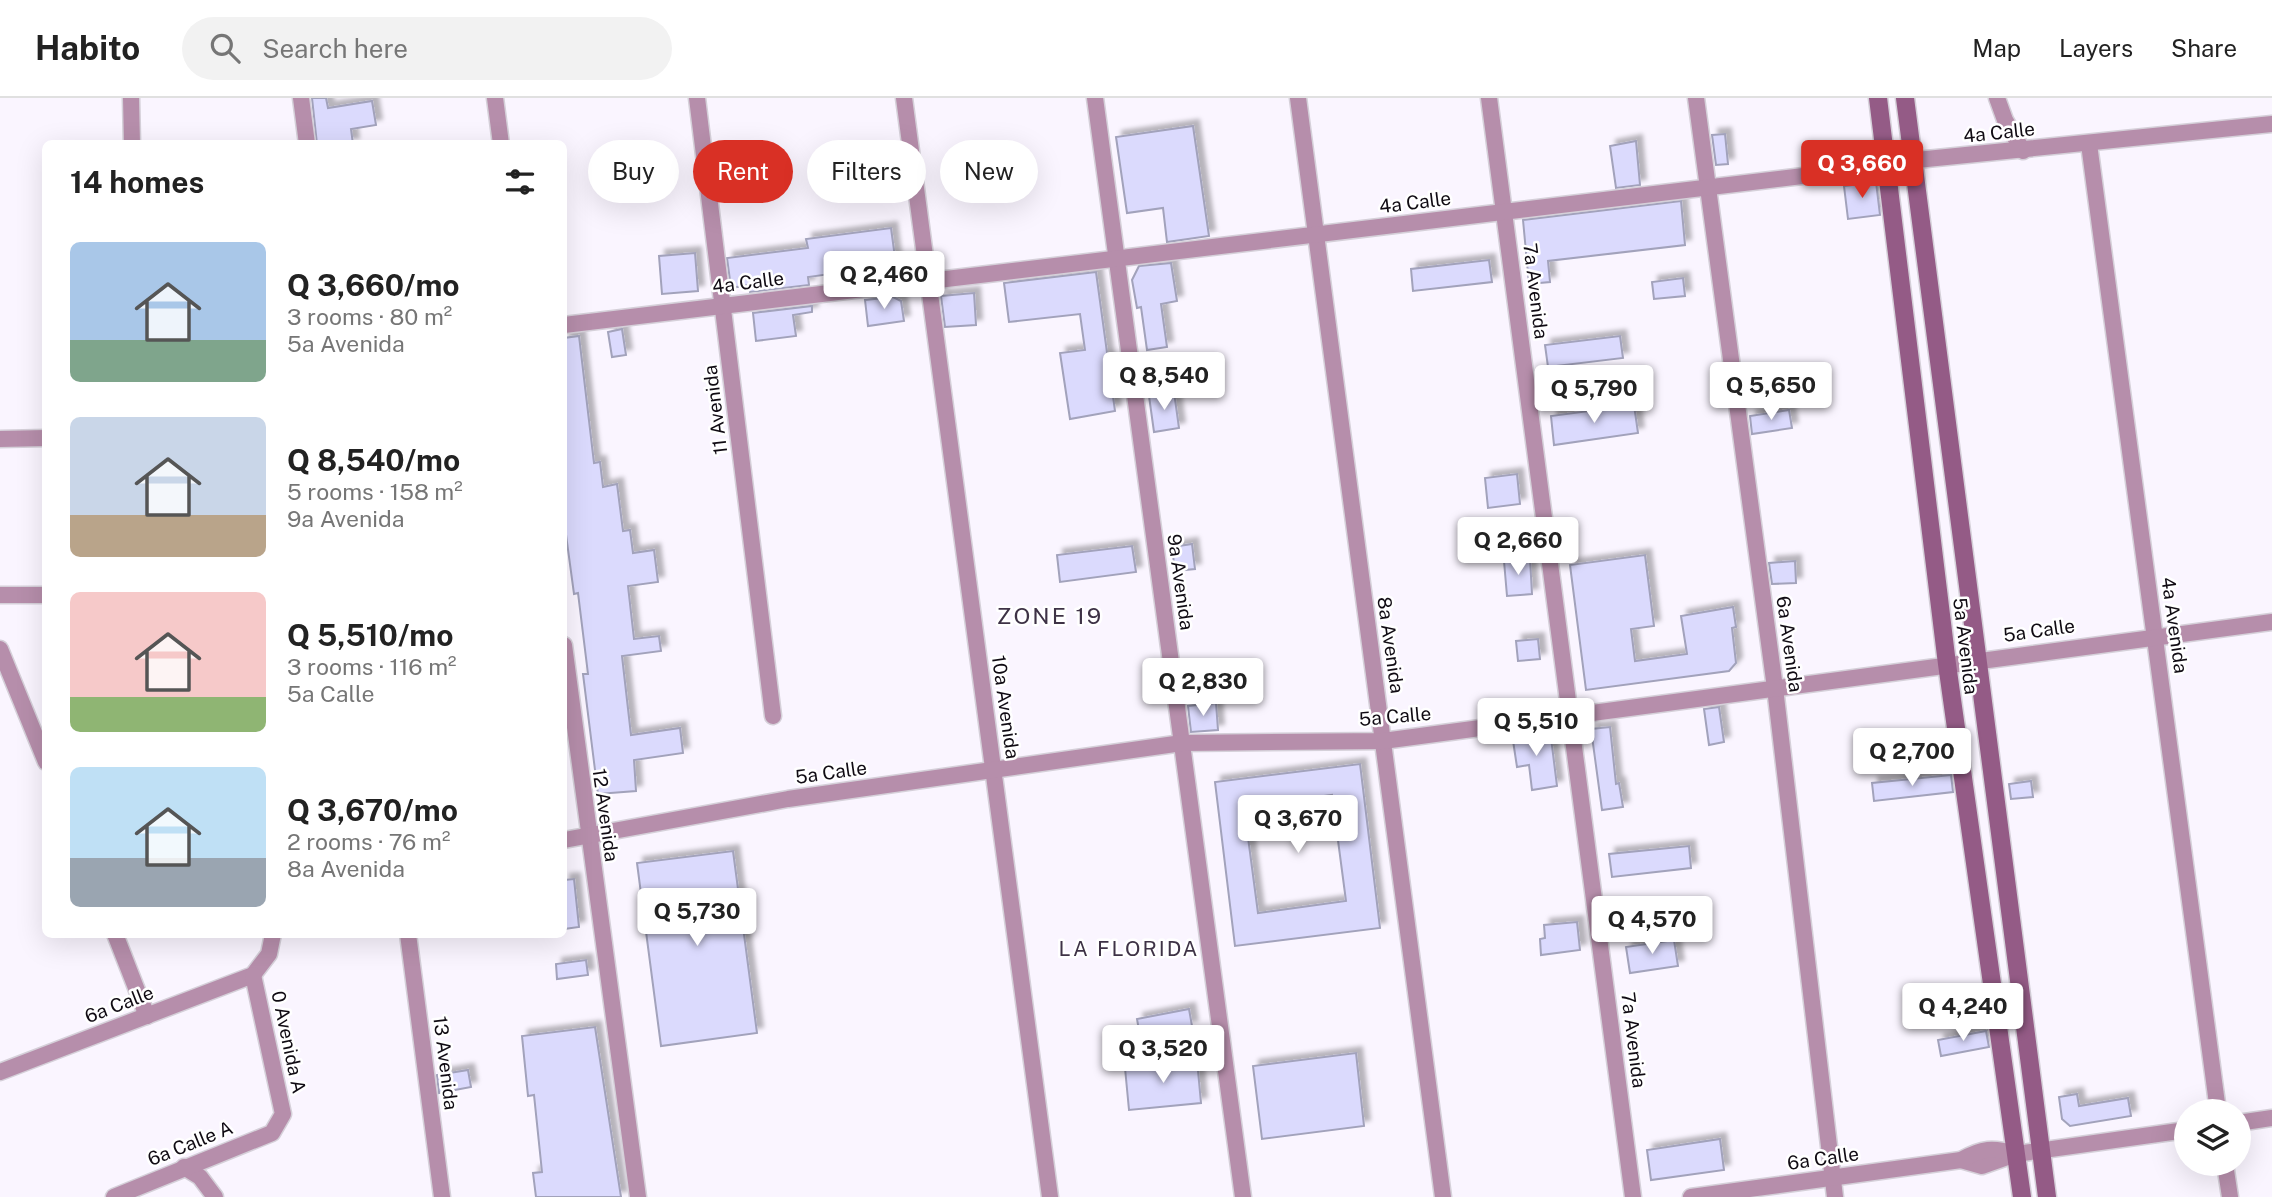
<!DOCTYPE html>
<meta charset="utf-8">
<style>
body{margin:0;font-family:"Public Sans",sans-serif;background:#f2f2f2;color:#222;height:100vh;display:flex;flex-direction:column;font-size:26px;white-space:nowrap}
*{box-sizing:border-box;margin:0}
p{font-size:23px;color:#767676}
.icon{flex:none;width:38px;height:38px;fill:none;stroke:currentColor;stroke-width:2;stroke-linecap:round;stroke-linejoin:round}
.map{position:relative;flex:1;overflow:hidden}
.sheet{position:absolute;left:42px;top:42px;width:525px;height:798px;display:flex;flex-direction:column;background:#fff;border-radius:10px;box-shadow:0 7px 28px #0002}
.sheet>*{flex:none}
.guide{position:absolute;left:588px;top:42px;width:665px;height:63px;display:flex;gap:14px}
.buttons{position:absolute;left:2174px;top:1001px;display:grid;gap:14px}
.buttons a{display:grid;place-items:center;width:77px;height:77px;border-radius:50%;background:#fff;box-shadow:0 7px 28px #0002;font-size:35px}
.price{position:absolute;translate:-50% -60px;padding:0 16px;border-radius:7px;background:#fff;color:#222;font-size:23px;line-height:46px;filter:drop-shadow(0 2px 4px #0008)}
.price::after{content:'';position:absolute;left:50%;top:42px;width:21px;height:16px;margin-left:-10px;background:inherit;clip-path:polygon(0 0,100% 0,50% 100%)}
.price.on{background:#d93025;color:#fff}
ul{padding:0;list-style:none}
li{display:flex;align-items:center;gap:21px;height:175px;padding:0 28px}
li span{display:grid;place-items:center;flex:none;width:196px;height:140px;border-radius:10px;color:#555}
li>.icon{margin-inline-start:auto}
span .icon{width:84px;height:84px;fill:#fffc;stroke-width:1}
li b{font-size:30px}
h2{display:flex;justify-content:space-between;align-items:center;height:84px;padding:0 28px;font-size:30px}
.tag{padding:0 24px;border-radius:32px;background:#fff;box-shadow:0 7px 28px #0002;font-size:24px;line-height:63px}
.tag.on{background:#d93025;color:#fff}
header{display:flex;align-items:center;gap:42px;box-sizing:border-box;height:98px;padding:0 35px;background:#fff;border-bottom:2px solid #e0e0e0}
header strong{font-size:33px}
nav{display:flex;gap:38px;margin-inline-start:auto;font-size:24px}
.search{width:490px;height:63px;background:#f2f2f2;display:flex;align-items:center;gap:18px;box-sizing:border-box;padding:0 24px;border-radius:38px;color:#767676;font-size:26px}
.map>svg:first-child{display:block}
</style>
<header>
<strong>Habito</strong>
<div class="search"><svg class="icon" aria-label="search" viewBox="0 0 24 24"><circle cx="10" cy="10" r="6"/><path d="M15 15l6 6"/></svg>Search here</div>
<nav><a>Map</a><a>Layers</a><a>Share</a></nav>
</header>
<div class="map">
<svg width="2272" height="1099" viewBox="0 0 2272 1099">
<defs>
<filter id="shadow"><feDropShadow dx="6" dy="-6" stdDeviation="2" flood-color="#0004"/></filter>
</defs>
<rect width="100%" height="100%" fill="#faf5ff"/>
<g fill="#dbdafd" stroke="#a2a2bb" stroke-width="2" fill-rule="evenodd" filter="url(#shadow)">
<path d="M312,0H326L328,10L372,3L376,27L351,31L353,46H317Z"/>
<path d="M1193,28L1209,138L1167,144L1163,110L1127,115L1116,39Z"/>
<path d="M1725,36L1728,66L1716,67L1712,37Z"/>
<path d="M1636,43L1640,87L1616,90L1610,48Z"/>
<path d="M1876,84L1880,117L1848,121L1844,88Z"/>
<path d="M1681,103L1685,147L1548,163L1550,184L1529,186L1523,122Z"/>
<path d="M891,130L896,167L808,179L809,187L750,194L749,187L731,190L727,160L808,150L806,141Z"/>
<path d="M695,155L698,193L662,196L659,158Z"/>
<path d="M1489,162L1492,184L1413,193L1411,171Z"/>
<path d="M1171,165L1177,203L1161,206L1167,249L1147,252L1141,209L1137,210L1132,182L1139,168Z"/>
<path d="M1096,174L1115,313L1070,321L1060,255L1085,252L1080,216L1009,224L1004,185Z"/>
<path d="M1683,180L1685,198L1654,201L1652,184Z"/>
<path d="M974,195L976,227L945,229L941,198Z"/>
<path d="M893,199L901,203L904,223L868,228L865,202Z"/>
<path d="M812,208V214L793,217L796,238L756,243L753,215Z"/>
<path d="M622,231L626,257L612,259L608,234Z"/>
<path d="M579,238L594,365L600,364L603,389L617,386L623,433L630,432L633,455L654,452L658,484L628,488L634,541L659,538L661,553L622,558L631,637L680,630L683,655L634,662L636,693L598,696L583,576H588L578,495L574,496L564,422V240Z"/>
<path d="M1620,238L1623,260L1548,269L1545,247Z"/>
<path d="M1174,294L1179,330L1154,334L1149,298Z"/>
<path d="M1634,307L1638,335L1554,347L1551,318Z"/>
<path d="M1789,312L1792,330L1752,336L1750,318Z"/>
<path d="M1517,376L1520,406L1488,410L1485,380Z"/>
<path d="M1192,446L1195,471L1175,473L1172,449Z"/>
<path d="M1132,448L1136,474L1060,484L1057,457Z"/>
<path d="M1645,457L1654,528L1631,531L1635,563L1687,556L1681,518L1733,509L1736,529L1732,530L1736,565L1729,573L1586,592L1570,467Z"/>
<path d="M1530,461L1532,496L1507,498L1504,463Z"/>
<path d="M1795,463L1796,485L1772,486L1769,465Z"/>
<path d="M1538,541L1540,561L1518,563L1516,543Z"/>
<path d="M1216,605L1218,632L1191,634L1188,608Z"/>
<path d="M1719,609L1724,644L1709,647L1704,611Z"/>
<path d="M1610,629L1616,686L1619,685L1623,709L1602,712L1591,631Z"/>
<path d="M1542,632L1551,640L1557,688L1532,692L1529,667L1517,669L1512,636Z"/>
<path d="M1360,666L1380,830L1235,848L1215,684ZM1332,697L1346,803L1258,815L1244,709Z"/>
<path d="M1951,677L1953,694L1874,703L1872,685Z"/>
<path d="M2031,683L2033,699L2011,701L2009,686Z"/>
<path d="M1689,748L1691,770L1612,779L1609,756Z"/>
<path d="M733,753L757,935L661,948L637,765Z"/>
<path d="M574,781L579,829L564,831V782Z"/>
<path d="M1577,824L1580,852L1541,857L1540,841L1545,840L1544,827Z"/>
<path d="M1674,842L1678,868L1630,875L1626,849Z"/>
<path d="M586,862L588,877L557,881L556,866Z"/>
<path d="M1189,911L1192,928L1140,938L1137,921Z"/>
<path d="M595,929L621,1099H536L533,1075L542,1074L534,997L528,998L522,938Z"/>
<path d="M1986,933L1989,949L1941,958L1938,942Z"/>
<path d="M1356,955L1364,1028L1262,1041L1253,968Z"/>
<path d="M1197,962L1201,1005L1129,1012L1125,970Z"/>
<path d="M468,972L471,989L439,995L437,977Z"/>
<path d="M2077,996L2079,1008L2128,1000L2131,1018L2070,1028L2062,1021L2059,999Z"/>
<path d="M1720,1041L1724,1072L1651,1082L1647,1052Z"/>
</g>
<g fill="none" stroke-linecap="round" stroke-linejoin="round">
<g stroke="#d5d0d9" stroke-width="19">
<g id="street">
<path d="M131,0L132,46"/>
<path d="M301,0L307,46"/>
<path d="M495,0L501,46"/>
<path d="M697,0L773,618"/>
<path d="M904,0L1050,1099"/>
<path d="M1095,0L1243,1099"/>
<path d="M1298,0L1443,1099"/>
<path d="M1489,0L1633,1099"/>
<path d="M1696,0L1775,590L1835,1099"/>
<path d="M1997,0L2005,22L2023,53"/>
<path d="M2089,46L2218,1013"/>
<path d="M564,227L1869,70L1887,65L2272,26"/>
<path d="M0,341L46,340"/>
<path d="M0,497H46"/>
<path d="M564,547L638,1099"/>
<path d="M0,551L46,664"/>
<path d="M564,742L788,701L1182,645L1383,643L2272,524"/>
<path d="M115,836L147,918"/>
<path d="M408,836L442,1099"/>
<path d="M0,974L253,877L269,856L273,836"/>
<path d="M2238,1025L2272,1020"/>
<path d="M1961,1062L1982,1068L2016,1056L2186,1032"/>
<path d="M2225,1066L2230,1099"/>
<path d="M184,1069L200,1079L215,1099"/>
<path d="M114,1099L272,1035L283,1016L253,877"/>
<path d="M1691,1099L1961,1062C1982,1050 1993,1049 2016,1056"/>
</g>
</g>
<g stroke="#d5d0d9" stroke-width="21">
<g id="secondary">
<path d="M1878,0L1947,566L2022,1099"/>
<path d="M1905,0L2047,1099"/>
</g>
</g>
<use href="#street" stroke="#b68eab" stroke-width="16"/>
<use href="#secondary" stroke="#945b86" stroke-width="18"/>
</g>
<g text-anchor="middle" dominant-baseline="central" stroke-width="5" stroke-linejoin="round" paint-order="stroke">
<g font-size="19" fill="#100b13" stroke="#fff">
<text transform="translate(1999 34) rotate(-6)">4a Calle</text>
<text transform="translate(1415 104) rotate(-7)">4a Calle</text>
<text transform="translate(748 184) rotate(-7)">4a Calle</text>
<text transform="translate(1536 193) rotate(83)">7a Avenida</text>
<text transform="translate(715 312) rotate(-97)">11 Avenida</text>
<text transform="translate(1181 484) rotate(82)">9a Avenida</text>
<text transform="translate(2175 527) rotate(82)">4a Avenida</text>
<text transform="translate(2039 532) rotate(-8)">5a Calle</text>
<text transform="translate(1790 546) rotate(82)">6a Avenida</text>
<text transform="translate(1391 547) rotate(82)">8a Avenida</text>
<text transform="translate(1966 548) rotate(83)">5a Avenida</text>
<text transform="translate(1006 609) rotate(82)">10a Avenida</text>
<text transform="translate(1395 618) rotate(-5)">5a Calle</text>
<text transform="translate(831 674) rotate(-8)">5a Calle</text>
<text transform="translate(606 717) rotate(82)">12 Avenida</text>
<text transform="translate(119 906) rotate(-21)">6a Calle</text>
<text transform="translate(1634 942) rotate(83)">7a Avenida</text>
<text transform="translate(289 944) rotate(78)">0 Avenida A</text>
<text transform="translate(446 965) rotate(83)">13 Avenida</text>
<text transform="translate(190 1045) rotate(-22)">6a Calle A</text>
<text transform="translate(1823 1060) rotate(-8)">6a Calle</text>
</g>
<g font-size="21" letter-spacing="2" fill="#3e3246" stroke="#fff">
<text x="1129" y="850">LA FLORIDA</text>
</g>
<g font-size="23" letter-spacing="2" fill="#3e3246" stroke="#fff">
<text x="1050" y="517">ZONE 19</text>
</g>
</g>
</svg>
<div class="buttons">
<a><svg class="icon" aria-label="layers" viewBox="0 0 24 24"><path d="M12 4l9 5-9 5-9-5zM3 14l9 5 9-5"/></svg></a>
</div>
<b class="price on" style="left:1862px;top:102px">Q 3,660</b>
<b class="price" style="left:884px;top:213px">Q 2,460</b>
<b class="price" style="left:1164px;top:314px">Q 8,540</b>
<b class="price" style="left:1771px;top:324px">Q 5,650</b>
<b class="price" style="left:1594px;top:327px">Q 5,790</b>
<b class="price" style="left:1518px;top:479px">Q 2,660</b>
<b class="price" style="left:1203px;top:620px">Q 2,830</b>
<b class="price" style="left:1536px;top:660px">Q 5,510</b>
<b class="price" style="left:1912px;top:690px">Q 2,700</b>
<b class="price" style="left:1298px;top:757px">Q 3,670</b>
<b class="price" style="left:697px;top:850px">Q 5,730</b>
<b class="price" style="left:1652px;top:858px">Q 4,570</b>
<b class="price" style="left:1963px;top:945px">Q 4,240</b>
<b class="price" style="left:1163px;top:987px">Q 3,520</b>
<div class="guide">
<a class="tag">Buy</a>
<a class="tag on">Rent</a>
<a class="tag">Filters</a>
<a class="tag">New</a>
</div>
<section class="sheet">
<h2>14 homes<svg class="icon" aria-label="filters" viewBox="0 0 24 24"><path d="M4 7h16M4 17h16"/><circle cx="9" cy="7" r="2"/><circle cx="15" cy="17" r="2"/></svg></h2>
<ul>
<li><span style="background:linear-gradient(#a9c7e8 70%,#7fa58c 0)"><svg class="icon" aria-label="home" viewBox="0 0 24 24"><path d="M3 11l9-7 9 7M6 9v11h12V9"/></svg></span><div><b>Q 3,660/mo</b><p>3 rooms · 80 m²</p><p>5a Avenida</p></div></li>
<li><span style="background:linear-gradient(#c9d6e8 70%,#b9a48a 0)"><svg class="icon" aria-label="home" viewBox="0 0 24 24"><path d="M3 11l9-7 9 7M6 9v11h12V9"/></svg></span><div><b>Q 8,540/mo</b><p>5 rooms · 158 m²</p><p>9a Avenida</p></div></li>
<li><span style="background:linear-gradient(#f6c9c9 75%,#8fb573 0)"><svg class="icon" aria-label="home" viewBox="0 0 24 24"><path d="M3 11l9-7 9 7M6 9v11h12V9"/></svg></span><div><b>Q 5,510/mo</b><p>3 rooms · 116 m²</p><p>5a Calle</p></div></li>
<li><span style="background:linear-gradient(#bfe0f5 65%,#9aa5b1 0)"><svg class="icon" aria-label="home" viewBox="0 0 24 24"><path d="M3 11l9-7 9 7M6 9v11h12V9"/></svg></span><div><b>Q 3,670/mo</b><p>2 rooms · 76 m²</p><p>8a Avenida</p></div></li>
</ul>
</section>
</div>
